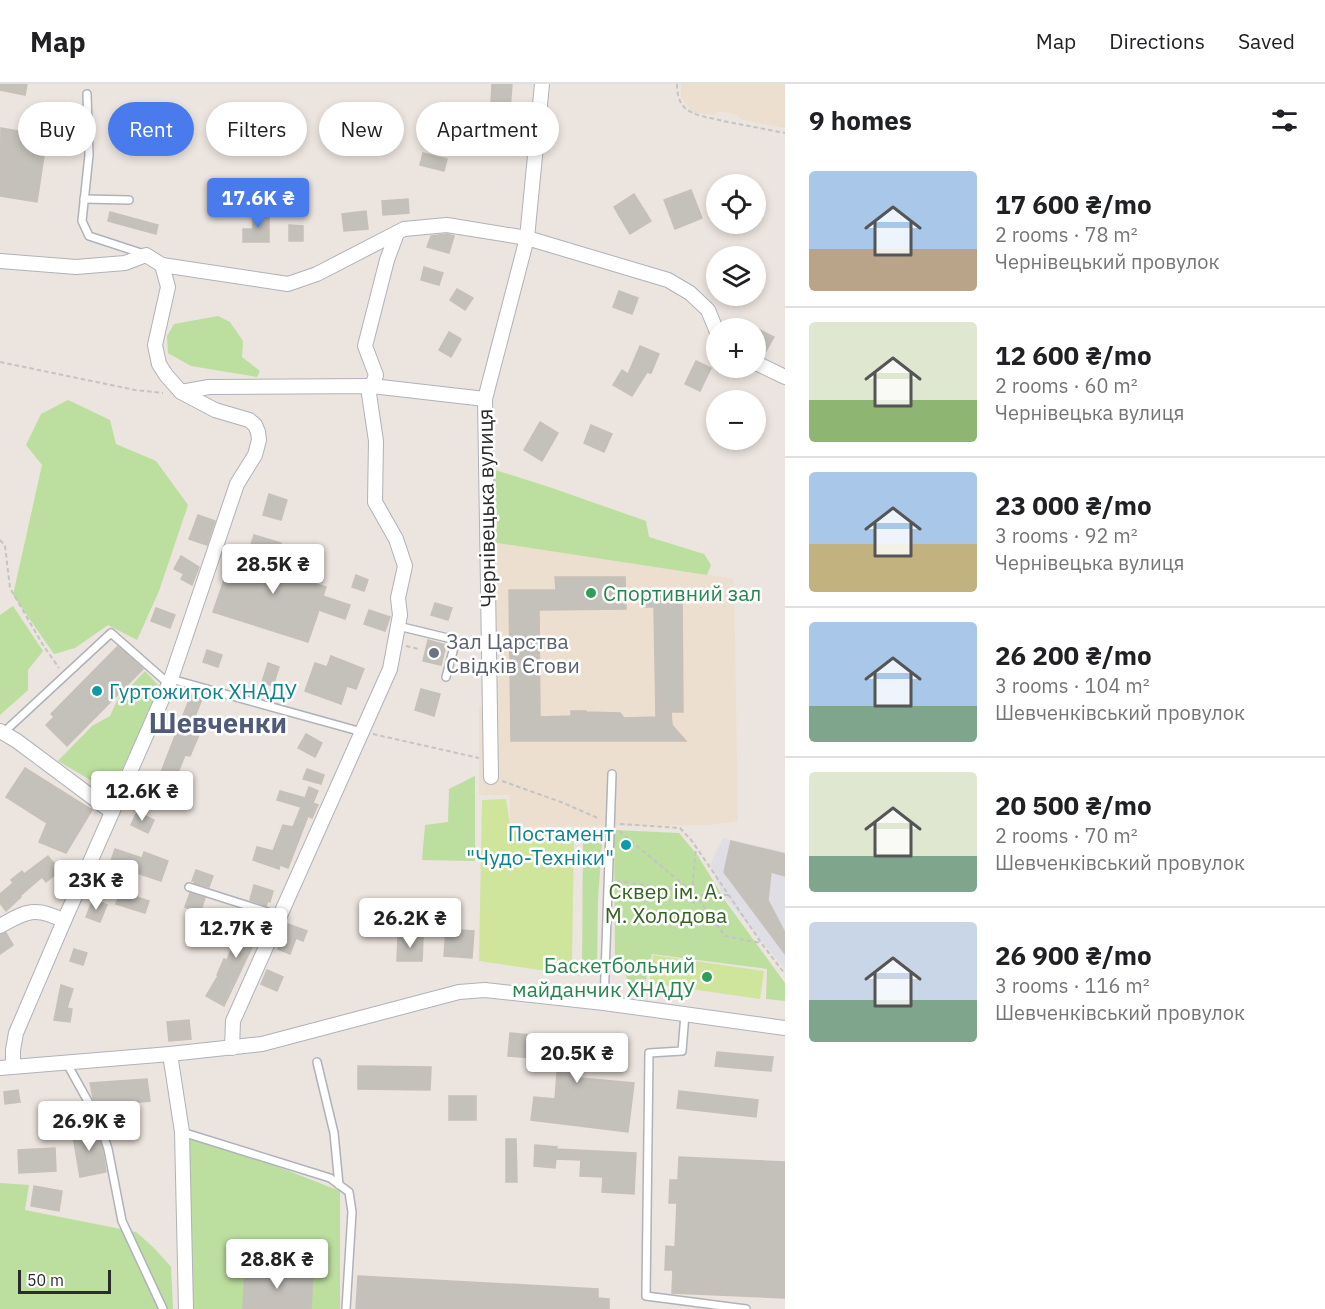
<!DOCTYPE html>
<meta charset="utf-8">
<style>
body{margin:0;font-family:"IBM Plex Sans",sans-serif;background:#f2f2f2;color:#202124;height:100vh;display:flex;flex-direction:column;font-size:22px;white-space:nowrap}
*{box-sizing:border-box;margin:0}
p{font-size:20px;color:#757577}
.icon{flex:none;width:33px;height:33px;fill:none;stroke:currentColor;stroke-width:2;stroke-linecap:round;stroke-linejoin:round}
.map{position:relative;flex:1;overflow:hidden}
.drawer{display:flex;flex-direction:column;background:#fff;width:540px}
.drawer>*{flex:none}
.hud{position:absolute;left:18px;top:18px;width:570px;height:54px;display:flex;gap:12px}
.fabs{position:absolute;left:706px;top:90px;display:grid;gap:12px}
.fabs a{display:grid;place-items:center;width:60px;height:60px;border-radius:50%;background:#fff;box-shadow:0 3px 9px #0003;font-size:30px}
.scale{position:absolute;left:18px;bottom:15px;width:93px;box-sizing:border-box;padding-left:6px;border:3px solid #2b2b2b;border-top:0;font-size:16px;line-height:21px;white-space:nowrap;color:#2b2b2b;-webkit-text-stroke:4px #fff;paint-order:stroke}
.price{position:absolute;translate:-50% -51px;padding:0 14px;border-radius:6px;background:#fff;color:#222;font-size:20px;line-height:39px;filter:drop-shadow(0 2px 3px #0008)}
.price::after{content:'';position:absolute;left:50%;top:36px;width:18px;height:14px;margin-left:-9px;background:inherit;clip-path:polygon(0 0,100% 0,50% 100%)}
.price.selected{background:#4a7bed;color:#fff}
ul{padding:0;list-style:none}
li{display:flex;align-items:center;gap:18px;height:150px;padding:0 24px}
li+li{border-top:2px solid #e0e0e0}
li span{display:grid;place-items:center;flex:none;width:168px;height:120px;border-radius:6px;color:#555}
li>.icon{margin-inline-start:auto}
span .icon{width:72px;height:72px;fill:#fffc;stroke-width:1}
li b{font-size:26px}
h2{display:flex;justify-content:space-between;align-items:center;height:72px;padding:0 24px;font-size:26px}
.tag{padding:0 21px;border-radius:27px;background:#fff;box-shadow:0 3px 9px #0003;font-size:21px;line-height:54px}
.tag.selected{background:#4a7bed;color:#fff}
header{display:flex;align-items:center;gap:36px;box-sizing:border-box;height:84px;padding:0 30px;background:#fff;border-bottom:2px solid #e0e0e0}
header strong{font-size:28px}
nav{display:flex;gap:33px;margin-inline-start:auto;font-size:21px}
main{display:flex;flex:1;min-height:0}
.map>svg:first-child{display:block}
</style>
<header>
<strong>Map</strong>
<nav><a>Map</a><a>Directions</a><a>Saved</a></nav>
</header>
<main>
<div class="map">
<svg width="785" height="1225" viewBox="0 0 785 1225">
<rect width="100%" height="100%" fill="#ece4de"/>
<path fill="#dfdee5" d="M723,754L785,768V885L721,808L710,780Z"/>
<g fill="#ecdfcf">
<path d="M681,0H785V44L743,36L737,31L719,27L715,31L693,29L681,13Z"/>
<path d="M487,457L734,495L738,737L711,741L510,743V711H479V622L490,621Z"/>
</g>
<g fill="#bcde9f">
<path d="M218,232L230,238L243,257L242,273L260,287L257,293L191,282L168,269L167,252L174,240Z"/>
<path d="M68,316L110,336L116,360L156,377L188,421L159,507L137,556L108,541L75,564L54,570L13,511L42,381L26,361L41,330Z"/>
<path d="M492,385L549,403L646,437L649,453L704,470L711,481L707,491L491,458Z"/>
<path d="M13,522L43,567L28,586V606L0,631V531Z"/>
<path d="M145,587L159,602L142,644L111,708L58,677L92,642L110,632L117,617Z"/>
<path d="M475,692V777L422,776L425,741L448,738L449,705Z"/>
<path d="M614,746L679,749L698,772L726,818L785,899V917L766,915L767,885L652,870L645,900L631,901L615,873Z"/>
<path d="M583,756L602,757L598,817L597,882L591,890L582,885Z"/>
<path d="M185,1053L268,1079L340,1107V1225H191Z"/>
<path d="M0,1099L29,1101L25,1126L136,1148L153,1163L171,1183L173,1225H0Z"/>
</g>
<g fill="#cee59b">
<path d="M506,715L511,747L574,751L572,876L581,892L479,877L482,716Z"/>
<path d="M653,871L764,887L760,915L649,899Z"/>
</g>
<g fill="#c4c0ba" stroke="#c7c0b8" stroke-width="1.5">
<path d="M0,0H27L25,11L0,6Z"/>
<path d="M492,0H512L510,25H507L506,67L483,66L484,40H490Z"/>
<path d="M232,34L262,39L260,54L230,48Z"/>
<path d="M1,44L47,52L37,118L0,112Z"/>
<path d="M423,69L447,75L444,87L420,81Z"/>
<path d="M691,106L702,134L675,145L664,116Z"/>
<path d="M634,110L651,137L630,150L614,123Z"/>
<path d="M408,115L409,129L383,131L382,117Z"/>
<path d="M366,127L368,145L344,147L342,130Z"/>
<path d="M110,128L158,141L156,150L108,137Z"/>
<path d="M253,129H269V158H243V145H253Z"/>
<path d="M289,141L303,142V157H289Z"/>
<path d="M447,150L454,152L449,169L427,163L431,152Z"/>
<path d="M424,183L443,189L439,201L421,196Z"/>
<path d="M457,205L473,214L465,226L450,216Z"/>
<path d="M619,207L638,214L632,230L613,223Z"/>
<path d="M756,244L774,253L766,267L756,262Z"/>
<path d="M449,248L461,255L451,273L439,266Z"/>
<path d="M640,262L659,270L651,289L647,288L632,312L613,301L622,286L628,290Z"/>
<path d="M696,277L711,284L700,307L685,300Z"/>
<path d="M540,338L558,349L542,377L524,366Z"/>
<path d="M591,341L612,350L604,368L584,359Z"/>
<path d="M269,410L287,416L281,436L263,431Z"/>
<path d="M198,431L215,437L207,461L189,455Z"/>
<path d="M254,451L281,459L273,486L326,503L323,512L350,521L345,535L319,526L308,558L213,528L232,473L246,477Z"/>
<path d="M181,472L199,483L192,501L181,495L184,490L174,485Z"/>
<path d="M356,491L368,496L364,507L352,503Z"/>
<path d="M555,493H625L626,525L539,526L540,633L571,632V627H586V628L620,629L624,634L656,633L654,523H645V507H682L683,628H671L672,641L686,657H511L509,506H556Z"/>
<path d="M435,519L452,524L448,536L431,531Z"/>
<path d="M156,524L175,531L170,544L151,537Z"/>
<path d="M369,526L390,533L385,547L364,540Z"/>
<path d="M428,556L446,561L441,581L423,577Z"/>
<path d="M118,562L143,585L67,662L46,641L54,633L51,630Z"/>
<path d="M207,566L222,571L218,583L203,578Z"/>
<path d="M331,572L364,585L356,605L347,602L341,620L305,607L315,579L327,583Z"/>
<path d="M268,579L279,583L273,602L262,598Z"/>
<path d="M421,605L440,610L434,632L415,626Z"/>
<path d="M191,611L202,615L189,648L199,651L190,672L185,671L177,691L172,689L161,714L150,709L154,700L156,701Z"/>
<path d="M306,650L322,659L315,673L298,664Z"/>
<path d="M25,684L92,726L66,769L39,758L47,739L6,713Z"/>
<path d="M307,685L324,691L321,700L303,695Z"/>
<path d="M309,703L318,707L313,719L318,721L312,734L308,732L288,784L280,781L279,785L253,776L257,763L273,767L283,741L293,743L301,723L277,716L280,707L305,714Z"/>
<path d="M137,728L154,736L148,749L131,741Z"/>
<path d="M731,757L785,770V792L771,788L768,816L785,849V870L724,788Z"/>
<path d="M115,765L142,774L144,768L168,777L161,797L110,780Z"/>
<path d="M48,772L60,787L46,798L42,793L20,812L21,813L6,827L0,819V810L13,799L11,796L22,787L24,790Z"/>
<path d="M196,786L213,792L209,803L194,799L195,797H192Z"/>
<path d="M254,801L273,807L270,818L268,817L266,822L250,816Z"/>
<path d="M120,808L149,817L145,829L116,820Z"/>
<path d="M190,809L205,814L200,829L185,823Z"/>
<path d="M93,815L107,821L100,838L86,833Z"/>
<path d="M246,827L263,832L254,859L224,922L206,912L218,892L217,891L224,875L227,876Z"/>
<path d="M288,840L307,847L303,857L296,854L290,870L278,865Z"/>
<path d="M446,845L474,847L472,874L444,872Z"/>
<path d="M6,849L13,861L0,870V851Z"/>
<path d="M398,852L423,853L422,877H397Z"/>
<path d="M74,865L87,869L83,881L70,877Z"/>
<path d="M267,886L283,893L277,907L261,900Z"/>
<path d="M61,901L73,905L67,924L72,925L70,938L54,936Z"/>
<path d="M189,936L191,955L169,957L167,938Z"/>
<path d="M510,949L616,959L614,978L581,975L580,994L634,999L628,1048L531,1036L534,1013L555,1015L558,976L508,972Z"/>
<path d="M717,968L773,973L771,987L715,982Z"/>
<path d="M358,982L431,983L430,1006L358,1005Z"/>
<path d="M147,995L150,1017L97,1022L93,1014L90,999Z"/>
<path d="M18,1006L20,1018L5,1020L4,1008Z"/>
<path d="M679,1007L758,1016L756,1033L677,1024Z"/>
<rect x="449" y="1012" width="27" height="24"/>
<path d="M95,1042L102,1063L106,1088L80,1093L72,1046Z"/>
<path d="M506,1055H516L517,1098H506Z"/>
<path d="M535,1061L557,1063L556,1065L636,1069L634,1110L602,1108L603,1093L580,1092L581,1076L556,1075L555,1084L534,1082Z"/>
<path d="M55,1064L56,1087L19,1089L18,1066Z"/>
<path d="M679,1073L785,1078V1214L672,1209L673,1186H665L666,1162L675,1163L677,1119H669L670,1096H678Z"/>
<path d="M34,1102L62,1107L59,1127L31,1122Z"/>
<path d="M245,1185L313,1189L311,1225H243Z"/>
<path d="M358,1192L598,1205V1214L609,1215V1225H356Z"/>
</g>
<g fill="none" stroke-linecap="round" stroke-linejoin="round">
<g stroke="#afb2ba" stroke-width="10">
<g id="lane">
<path d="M87,10L89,71L82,137L89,152L144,170"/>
<path d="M84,115L129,116"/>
<path d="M398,542L456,556L446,593"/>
<path d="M171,595L362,648"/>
<path d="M3,649L111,549L169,600"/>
<path d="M189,803L280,832"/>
<path d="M604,919L612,690"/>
<path d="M685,930L682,967L649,969L646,1212L746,1225"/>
<path d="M66,978L99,1037L108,1065L122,1137L163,1225"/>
<path d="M317,978L334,1049L339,1101"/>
<path d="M182,1048L330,1094L349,1108L352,1128L346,1225"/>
</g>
</g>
<g stroke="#afb2ba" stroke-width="16">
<g id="street">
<path d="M0,177L76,183L125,179L146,171L162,181L288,200L317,190L404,145L447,141L527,154L668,196L690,209L708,226L717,248"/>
<path d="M756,279L785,293"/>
<path d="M181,308L209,303L372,302L485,315"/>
<path d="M0,647L17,657L112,728"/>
<path d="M491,693L485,315L527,154L542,0"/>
<path d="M0,842C26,827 36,822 64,837"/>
<path d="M232,964L233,937L390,585L400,531L398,514L405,482L396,455L375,418L376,357L369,310L376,291L365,262L387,176L397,149"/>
<path d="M170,970L182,1048L186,1225"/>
<path d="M13,982V966L16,949L64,837L171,595L237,400L255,371L259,356L258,348L255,341L249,336L215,326L181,308L166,291L159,280L155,261L168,203L162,181"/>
<path d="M0,984L170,970L262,960L459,908L485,906L604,919L785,944"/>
</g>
</g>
<g stroke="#c4c4c4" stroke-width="2" stroke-dasharray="4.5 3" stroke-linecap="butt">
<path d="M677,0C677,12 680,23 691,28C700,33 713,34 723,37C744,41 764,45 785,49"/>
<path d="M0,278L135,306L163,309"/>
<path d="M0,456L5,462L10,504L43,561L59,584"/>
<path d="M406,562L419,565"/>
<path d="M373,650L479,674"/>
<path d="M502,697L561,718L600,735"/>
<path d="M620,740L680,744L692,757L762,860L785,890"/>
<path d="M619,747L696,811L725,852L761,859"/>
<path d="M617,797L692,808L696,763"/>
<path d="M693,820L696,811H729"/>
</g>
<use href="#lane" stroke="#fff" stroke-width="7"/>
<use href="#street" stroke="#fff" stroke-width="14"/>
</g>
<g fill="#2e9e5b" stroke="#fff" stroke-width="2">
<circle cx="591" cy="509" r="6"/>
<circle cx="707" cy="893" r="6"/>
</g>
<circle fill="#6b7280" stroke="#fff" stroke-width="2" cx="434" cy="569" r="6"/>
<g fill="#0f9aa8" stroke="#fff" stroke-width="2">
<circle cx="97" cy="607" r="6"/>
<circle cx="626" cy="761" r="6"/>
</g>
<g text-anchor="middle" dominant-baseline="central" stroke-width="5" stroke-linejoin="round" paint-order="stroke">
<g font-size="21" fill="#2b2b2b" stroke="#fff">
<text transform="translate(486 424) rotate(-91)">Чернівецька вулиця</text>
</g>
<g font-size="21" fill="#27864d" stroke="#fff" text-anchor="start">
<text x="603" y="509">Спортивний зал</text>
<text x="695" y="881" text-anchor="end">Баскетбольний<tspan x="695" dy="24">майданчик ХНАДУ</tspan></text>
</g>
<g font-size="21" fill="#5b616d" stroke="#fff" text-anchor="start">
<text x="446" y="557">Зал Царства<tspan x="446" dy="24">Свідків Єгови</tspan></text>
</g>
<g font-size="21" fill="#0d838f" stroke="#fff" text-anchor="start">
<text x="109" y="607">Гуртожиток ХНАДУ</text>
<text x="614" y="749" text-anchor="end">Постамент<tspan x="614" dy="24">"Чудо-Техніки"</tspan></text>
</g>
<g font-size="21" fill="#356320" stroke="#fff">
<text x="666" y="807">Сквер ім. А.<tspan x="666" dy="24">М. Холодова</tspan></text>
</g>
<g font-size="27" font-weight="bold" fill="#4e5b79" stroke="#fff">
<text x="218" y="638">Шевченки</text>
</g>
</g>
</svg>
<div class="fabs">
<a><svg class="icon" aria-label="locate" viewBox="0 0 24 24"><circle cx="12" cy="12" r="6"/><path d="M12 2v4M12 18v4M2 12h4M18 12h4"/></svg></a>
<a><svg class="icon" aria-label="layers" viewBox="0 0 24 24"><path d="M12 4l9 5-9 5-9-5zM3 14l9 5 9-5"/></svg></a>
<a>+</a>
<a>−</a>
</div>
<div class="scale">50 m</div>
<b class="price selected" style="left:258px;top:145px">17.6K ₴</b>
<b class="price" style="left:273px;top:511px">28.5K ₴</b>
<b class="price" style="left:142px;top:738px">12.6K ₴</b>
<b class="price" style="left:96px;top:827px">23K ₴</b>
<b class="price" style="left:410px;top:865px">26.2K ₴</b>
<b class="price" style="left:236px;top:875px">12.7K ₴</b>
<b class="price" style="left:577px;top:1000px">20.5K ₴</b>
<b class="price" style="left:89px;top:1068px">26.9K ₴</b>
<b class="price" style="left:277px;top:1206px">28.8K ₴</b>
<div class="hud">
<a class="tag">Buy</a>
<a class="tag selected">Rent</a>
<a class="tag">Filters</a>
<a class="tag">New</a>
<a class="tag">Apartment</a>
</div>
</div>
<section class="drawer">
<h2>9 homes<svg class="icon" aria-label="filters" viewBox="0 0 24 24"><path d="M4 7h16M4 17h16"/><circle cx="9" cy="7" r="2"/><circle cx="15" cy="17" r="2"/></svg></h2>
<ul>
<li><span style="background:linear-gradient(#a9c7e8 65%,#b9a48a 0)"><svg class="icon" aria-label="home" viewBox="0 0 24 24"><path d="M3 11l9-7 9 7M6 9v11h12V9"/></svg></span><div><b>17 600 ₴/mo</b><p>2 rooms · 78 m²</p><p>Чернівецький провулок</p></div></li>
<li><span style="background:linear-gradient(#dfe7d0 65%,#8fb573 0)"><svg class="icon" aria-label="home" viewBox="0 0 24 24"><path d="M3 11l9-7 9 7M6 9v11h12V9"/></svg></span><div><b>12 600 ₴/mo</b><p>2 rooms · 60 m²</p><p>Чернівецька вулиця</p></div></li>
<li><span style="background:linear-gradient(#a9c7e8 60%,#c2b280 0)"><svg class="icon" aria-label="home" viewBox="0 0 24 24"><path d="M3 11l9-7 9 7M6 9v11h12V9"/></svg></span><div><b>23 000 ₴/mo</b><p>3 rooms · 92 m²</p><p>Чернівецька вулиця</p></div></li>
<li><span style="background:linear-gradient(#a9c7e8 70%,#7fa58c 0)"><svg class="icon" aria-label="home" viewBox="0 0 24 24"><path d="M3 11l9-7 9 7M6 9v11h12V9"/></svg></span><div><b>26 200 ₴/mo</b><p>3 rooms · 104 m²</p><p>Шевченківський провулок</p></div></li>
<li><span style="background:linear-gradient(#dfe7d0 70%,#7fa58c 0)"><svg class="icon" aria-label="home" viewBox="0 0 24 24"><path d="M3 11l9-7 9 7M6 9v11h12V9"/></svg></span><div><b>20 500 ₴/mo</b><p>2 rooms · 70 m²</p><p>Шевченківський провулок</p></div></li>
<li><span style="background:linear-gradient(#c9d6e8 65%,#7fa58c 0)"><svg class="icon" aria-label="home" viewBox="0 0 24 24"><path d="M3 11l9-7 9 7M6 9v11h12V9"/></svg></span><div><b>26 900 ₴/mo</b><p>3 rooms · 116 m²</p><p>Шевченківський провулок</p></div></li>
</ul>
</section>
</main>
